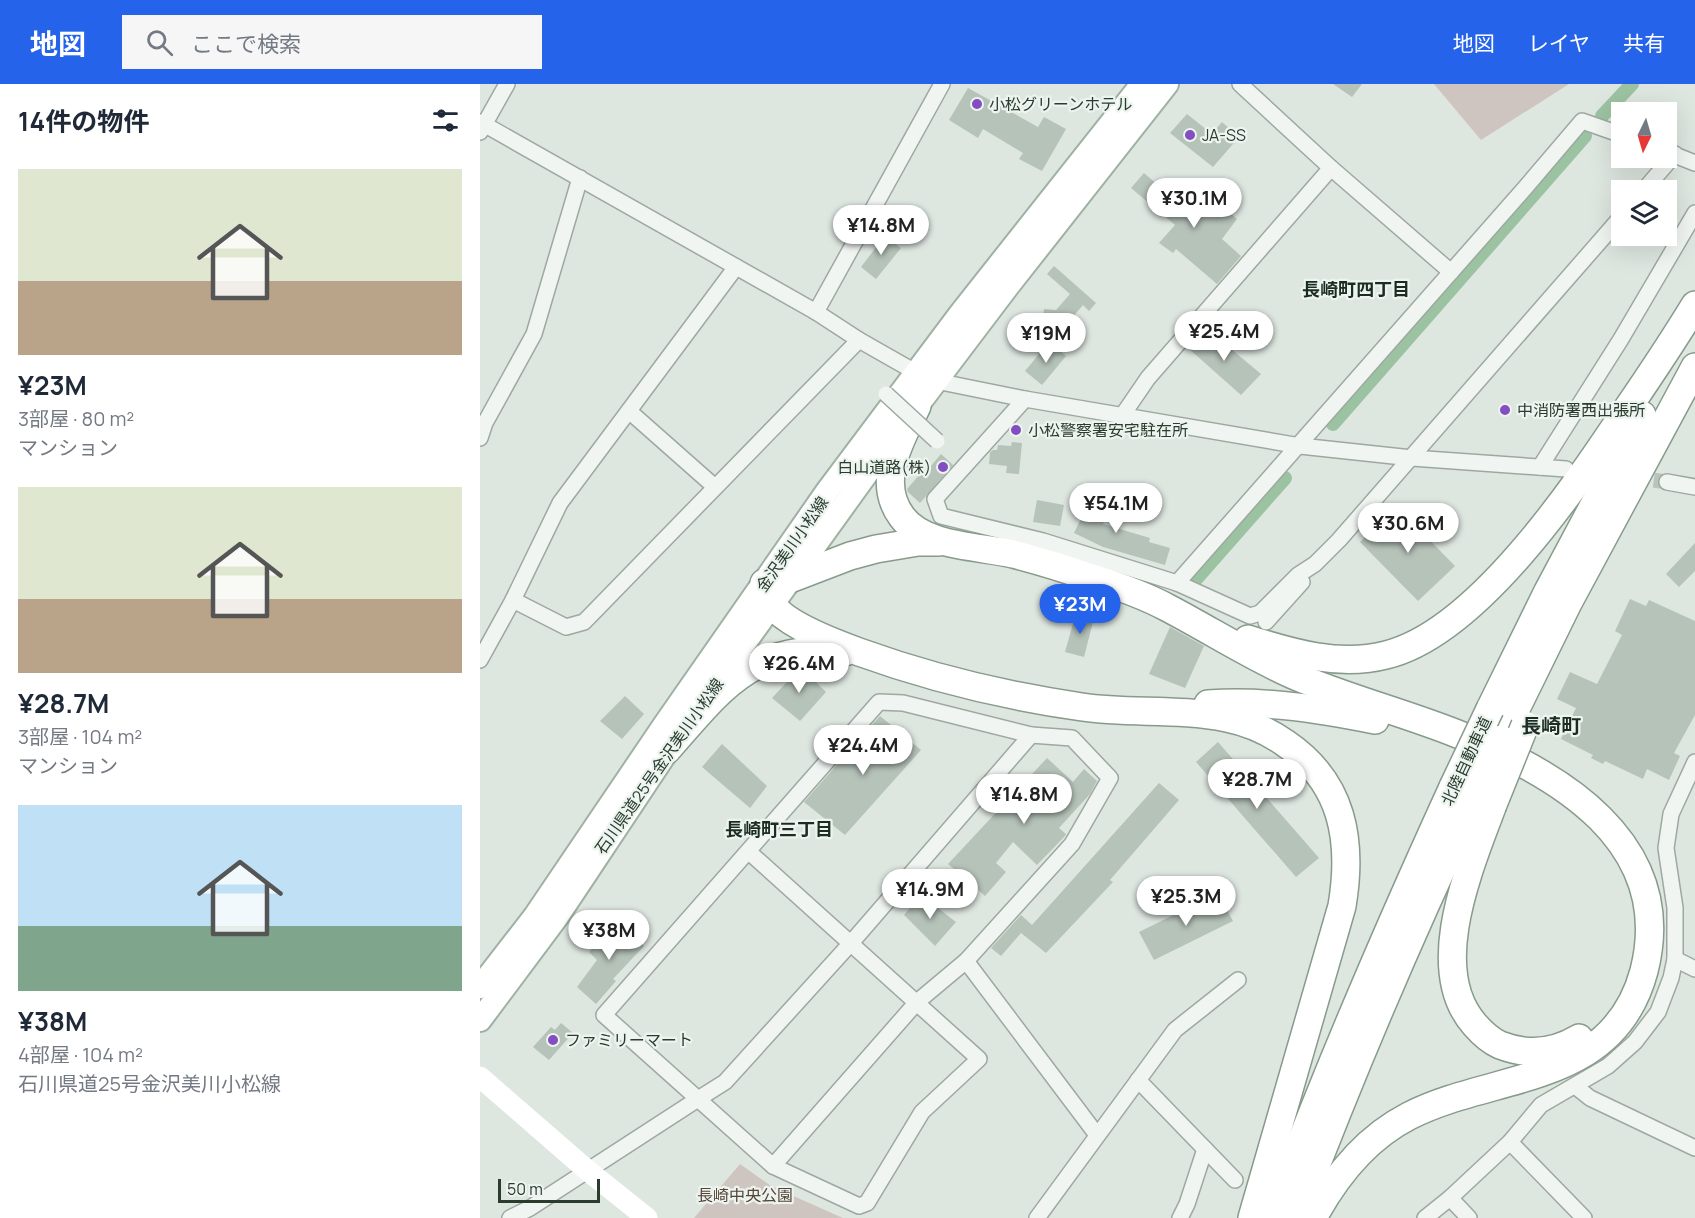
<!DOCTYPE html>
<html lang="ja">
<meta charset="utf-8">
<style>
body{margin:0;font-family:Manrope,"Noto Sans JP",sans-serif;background:#f6f6f7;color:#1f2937;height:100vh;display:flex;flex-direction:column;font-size:22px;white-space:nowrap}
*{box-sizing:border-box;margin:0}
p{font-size:20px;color:#747a83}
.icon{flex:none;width:33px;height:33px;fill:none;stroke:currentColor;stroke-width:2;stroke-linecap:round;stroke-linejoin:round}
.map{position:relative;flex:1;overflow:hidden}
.side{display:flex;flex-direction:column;background:#fff;width:480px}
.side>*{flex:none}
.needle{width:39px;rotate:185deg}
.fabs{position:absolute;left:1131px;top:18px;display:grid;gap:12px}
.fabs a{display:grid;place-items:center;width:66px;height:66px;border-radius:0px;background:#fff;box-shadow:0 6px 24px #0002;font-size:30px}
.scale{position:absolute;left:18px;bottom:15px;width:102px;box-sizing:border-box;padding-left:6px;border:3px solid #293c2d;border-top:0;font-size:16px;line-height:21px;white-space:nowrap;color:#293c2d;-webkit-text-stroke:4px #edf4ef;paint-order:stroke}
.price{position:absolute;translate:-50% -51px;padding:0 14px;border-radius:21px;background:#fff;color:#222;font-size:20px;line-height:39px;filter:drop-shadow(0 2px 3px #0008)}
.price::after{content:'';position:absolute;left:50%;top:36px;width:18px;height:14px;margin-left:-9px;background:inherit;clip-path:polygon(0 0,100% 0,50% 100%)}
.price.selected{background:#2563eb;color:#fff}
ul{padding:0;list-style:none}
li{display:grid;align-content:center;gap:12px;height:318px;padding:0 18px}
li span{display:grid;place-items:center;height:186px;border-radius:0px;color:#555}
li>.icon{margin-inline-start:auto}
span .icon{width:108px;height:108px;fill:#fffc;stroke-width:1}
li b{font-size:26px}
h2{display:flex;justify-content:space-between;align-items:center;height:72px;padding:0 18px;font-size:26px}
header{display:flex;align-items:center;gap:36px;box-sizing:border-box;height:84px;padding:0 30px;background:#2563eb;color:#fff}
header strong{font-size:28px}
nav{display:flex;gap:33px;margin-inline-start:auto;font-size:21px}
.search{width:420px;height:54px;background:#f6f6f7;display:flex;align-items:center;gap:15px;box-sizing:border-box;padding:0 21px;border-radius:0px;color:#747a83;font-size:22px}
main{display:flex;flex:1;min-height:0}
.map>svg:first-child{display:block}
</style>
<header>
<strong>地図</strong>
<div class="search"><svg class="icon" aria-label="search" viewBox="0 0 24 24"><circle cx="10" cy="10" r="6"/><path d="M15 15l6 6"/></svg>ここで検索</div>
<nav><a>地図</a><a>レイヤ</a><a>共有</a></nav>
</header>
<main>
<section class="side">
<h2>14件の物件<svg class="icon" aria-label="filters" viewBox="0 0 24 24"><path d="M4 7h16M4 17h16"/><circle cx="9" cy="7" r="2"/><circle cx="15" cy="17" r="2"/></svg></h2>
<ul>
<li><span style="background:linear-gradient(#dfe7d0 60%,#b9a48a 0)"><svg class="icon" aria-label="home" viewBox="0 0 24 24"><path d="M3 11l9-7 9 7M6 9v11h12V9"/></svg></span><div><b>¥23M</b><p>3部屋 · 80 m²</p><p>マンション</p></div></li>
<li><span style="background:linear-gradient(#dfe7d0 60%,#b9a48a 0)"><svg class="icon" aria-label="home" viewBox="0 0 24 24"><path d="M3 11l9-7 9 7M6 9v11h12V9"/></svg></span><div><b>¥28.7M</b><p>3部屋 · 104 m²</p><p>マンション</p></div></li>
<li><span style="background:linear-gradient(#bfe0f5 65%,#7fa58c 0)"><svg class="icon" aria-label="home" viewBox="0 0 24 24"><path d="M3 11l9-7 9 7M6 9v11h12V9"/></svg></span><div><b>¥38M</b><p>4部屋 · 104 m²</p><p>石川県道25号金沢美川小松線</p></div></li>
</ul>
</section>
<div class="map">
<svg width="1215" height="1134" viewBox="0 0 1215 1134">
<rect width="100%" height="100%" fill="#dee6e0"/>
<g fill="#cfc5c0">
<path d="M954,0H1089L1001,56Z"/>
<path d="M260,1080L291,1102L363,1134H214Z"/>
</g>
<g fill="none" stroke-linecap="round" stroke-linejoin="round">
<g stroke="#9cc3a1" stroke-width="14">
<path d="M1122,32L1152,0"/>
<path d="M853,340L1105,52"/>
<path d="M716,495L805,394"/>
</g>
</g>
<g fill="#b6c3b9">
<path d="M853,0H882L872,13Z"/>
<path d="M488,4L558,43L564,33L586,45L562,87L539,75L543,69L503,45L498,54L469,36Z"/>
<path d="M707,30L732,50L742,38L759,53L733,83L690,49Z"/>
<path d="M664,89L708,127L725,107L757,135L742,155L761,172L737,200L696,165L693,169L679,159L695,141L651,104Z"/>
<path d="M407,149L416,156L414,159L421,164L396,195L381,183Z"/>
<path d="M574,182L616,219L609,227L603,221L572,257L561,247L564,225L576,226L590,210L567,190Z"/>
<path d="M726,244L781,290L761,311L708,264Z"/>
<path d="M569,258L586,272L562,301L545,287Z"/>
<path d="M532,358L542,359L539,390L526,389L527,382L509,380L510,368L513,366H517L518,361L531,362Z"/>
<path d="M461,370L473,381L440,419L428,408L427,405L448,381L450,383Z"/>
<path d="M614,408L634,418L623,440L670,454L669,458L690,464L685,481L623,463L594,449Z"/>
<path d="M557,416L584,421L580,442L553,438Z"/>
<path d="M917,423L975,482L938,517L880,458Z"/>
<path d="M1215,459V487L1199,503L1186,490Z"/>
<path d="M1150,515L1166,522L1169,516L1215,537V631L1194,669L1200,672L1189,696L1167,685L1163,695L1125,677L1123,680L1111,674L1113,671L1081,655L1096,624L1077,615L1090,588L1117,600L1142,551L1135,547Z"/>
<path d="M596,529L614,534L604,573L585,568Z"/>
<path d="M690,543L724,562L705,604L669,590Z"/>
<path d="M322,584L346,608L320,637L292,614L319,585Z"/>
<path d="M145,612L164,630L142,655L120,637Z"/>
<path d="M400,632L441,666L365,751L324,718Z"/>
<path d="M738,658L839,774L816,793L716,678Z"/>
<path d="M242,660L287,702L270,724L222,683Z"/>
<path d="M567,674L593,698L604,685L617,697L610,710L579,744L586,750L585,752L557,781L533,758L516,779L526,788L505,812L468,780Z"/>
<path d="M679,699L699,716L630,796L633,798L566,869L541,849L521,872L511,864L541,831L552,841Z"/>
<path d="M738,809L753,837L674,876L659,848Z"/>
<path d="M441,811L476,838L455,862L424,831Z"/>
<path d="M139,836L164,862L133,895L136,897L116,920L97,903L117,876L109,868Z"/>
<path d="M81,939L93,949L69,976L53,963L71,943L75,946Z"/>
</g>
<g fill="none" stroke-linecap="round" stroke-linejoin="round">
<path stroke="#bac4bc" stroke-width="15" stroke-dasharray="15 8" stroke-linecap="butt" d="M1151,393L1187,398"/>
<g stroke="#9da9a0" stroke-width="18">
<g id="street">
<path d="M760,0L851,84L971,188"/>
<path d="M0,38L336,228L379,256L437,289L456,297L545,315L820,362L932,374L1086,385"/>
<path d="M0,48L27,0"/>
<path d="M1187,68L1215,79"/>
<path d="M1164,106L1195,70"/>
<path d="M336,228L462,0"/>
<path d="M545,315L455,415L461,432L563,457L697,499L770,532L780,529L818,491L835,480L859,456L1142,132"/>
<path d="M149,327L235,403"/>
<path d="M642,332L668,294L851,84"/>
<path d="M0,354L5,339L54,250L100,94"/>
<path d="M1060,383L1141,255L1215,129"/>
<path d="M1187,398L1215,403"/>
<path d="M697,499L1045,104L1102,37L1142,51"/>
<path d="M33,516L86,543L104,538L379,256"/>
<path d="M786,538L822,498"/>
<path d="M0,576L33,516L80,419L256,183"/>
<path d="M1195,875L1215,885"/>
<path d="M486,877L617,1051"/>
<path d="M658,996L755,1096"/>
<path d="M1095,1002L1110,1014L1215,1064"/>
<path d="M1030,1058L1104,1134"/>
<path d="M293,1082L437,918L486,877L592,760L630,694L592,654L551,651"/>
<path d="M970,1114L989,1134"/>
<path d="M30,1134L50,1124L218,1015L245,998L371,859L551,651L423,619L399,618L124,931L293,1082L379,1122L387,1119L442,1028L499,975L269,768"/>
<path d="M557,1134L695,946L758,896"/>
<path d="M700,1134L707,1120L725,1065"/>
<path d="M945,1134L970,1114L1030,1058L1061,1021L1128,982L1155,958L1178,928L1191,894L1195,875V824L1186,764L1191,730L1215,678"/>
</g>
</g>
<g stroke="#9fb1a2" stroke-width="26">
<g id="primary">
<path d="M228,610L403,367L528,202L687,0"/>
<path d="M0,903L55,832L185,640L348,406L480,230L662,0"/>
<path d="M0,936L77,833L198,651"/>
</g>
</g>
<g stroke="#879b8b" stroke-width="30">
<g id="highway">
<path d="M437,322C421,356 395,397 422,433C444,463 499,462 533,470C560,477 586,485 612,494C638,502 664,511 688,524C730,546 770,572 813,591C866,614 922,628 975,649C1077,688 1197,758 1164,887C1133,1003 1015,988 929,1032C886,1054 855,1093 833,1134"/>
<path d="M459,458H438L396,465L370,472L310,495L284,499C287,506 288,514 292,520C304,540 357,560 379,568C451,594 526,612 602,623C650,630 699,624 747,634C767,638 788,647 805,659C863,698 873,756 862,822L772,1134"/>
<path d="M768,555C812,569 860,583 906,571C997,549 1095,403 1145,328C1169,293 1193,257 1215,221"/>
<path d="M728,620C784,616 840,625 895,636"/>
<path d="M1010,625L1068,507L1162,331"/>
<path d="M1031,635L1088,519L1215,283"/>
<path d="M187,666C242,603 273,559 365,568"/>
<path d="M1012,723C990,783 945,885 995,941C1002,949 1011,957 1020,961C1048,972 1074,969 1099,954"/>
<path d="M792,1134C846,988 908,845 973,703"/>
<path d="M816,1134C870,991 930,851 995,713"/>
</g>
</g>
<use href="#street" stroke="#f1f5f2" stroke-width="15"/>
<path stroke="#fff" stroke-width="21" d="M0,993L107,1086L167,1134"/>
<use href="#primary" stroke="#fff" stroke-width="22"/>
<use href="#highway" stroke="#fff" stroke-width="27"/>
<g stroke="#9da9a0" stroke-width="18" stroke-linecap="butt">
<path id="street-bridge" d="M406,310L457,357"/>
</g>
<g stroke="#879b8b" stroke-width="30" stroke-linecap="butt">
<g id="highway-bridge">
<path d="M973,703L1010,625"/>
<path d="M995,713L1021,655"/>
<path d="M1012,723L1045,641"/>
</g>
</g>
<use href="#street-bridge" stroke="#f1f5f2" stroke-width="15"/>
<use href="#highway-bridge" stroke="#fff" stroke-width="27"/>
</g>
<g fill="#824ec1" stroke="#edf4ef" stroke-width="2">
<circle cx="497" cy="20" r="6"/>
<circle cx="710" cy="51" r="6"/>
<circle cx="1025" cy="326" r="6"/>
<circle cx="536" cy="346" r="6"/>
<circle cx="463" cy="383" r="6"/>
<circle cx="73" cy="956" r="6"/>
</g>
<g text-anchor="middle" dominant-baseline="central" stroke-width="4.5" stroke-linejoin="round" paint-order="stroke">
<g font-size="16" fill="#293c2d" stroke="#edf4ef" text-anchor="start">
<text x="509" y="20">小松グリーンホテル</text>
<text x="722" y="51">JA-SS</text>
<text x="1037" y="326">中消防署西出張所</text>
<text x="548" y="346">小松警察署安宅駐在所</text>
<text x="451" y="383" text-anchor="end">白山道路(株)</text>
<text x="85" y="956">ファミリーマート</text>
</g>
<g font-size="16" fill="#293c2d" stroke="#edf4ef">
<text transform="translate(312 460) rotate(-55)">金沢美川小松線</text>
<text transform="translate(986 677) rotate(-65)">北陸自動車道</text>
<text transform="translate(179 682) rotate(-55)">石川県道25号金沢美川小松線</text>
</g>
<g font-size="16" fill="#564437" stroke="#edf4ef">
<text x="265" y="1111">長崎中央公園</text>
</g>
<g font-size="18" font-weight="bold" fill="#1b2c20" stroke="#edf4ef">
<text x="876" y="205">長崎町四丁目</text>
<text x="299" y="745">長崎町三丁目</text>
</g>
<g font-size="20" font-weight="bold" fill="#1b2c20" stroke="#edf4ef">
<text x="1071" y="641">長崎町</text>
</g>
</g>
</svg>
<div class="fabs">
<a><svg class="needle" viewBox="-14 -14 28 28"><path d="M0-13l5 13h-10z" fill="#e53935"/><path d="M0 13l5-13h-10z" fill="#747a83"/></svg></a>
<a><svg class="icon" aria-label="layers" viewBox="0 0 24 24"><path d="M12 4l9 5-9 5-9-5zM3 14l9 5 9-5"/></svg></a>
</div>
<div class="scale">50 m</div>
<b class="price" style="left:714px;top:145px">¥30.1M</b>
<b class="price" style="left:401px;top:172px">¥14.8M</b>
<b class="price" style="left:744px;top:278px">¥25.4M</b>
<b class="price" style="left:566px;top:280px">¥19M</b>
<b class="price" style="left:636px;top:450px">¥54.1M</b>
<b class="price" style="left:928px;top:470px">¥30.6M</b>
<b class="price selected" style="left:600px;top:551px">¥23M</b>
<b class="price" style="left:319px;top:610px">¥26.4M</b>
<b class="price" style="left:383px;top:692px">¥24.4M</b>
<b class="price" style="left:777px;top:726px">¥28.7M</b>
<b class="price" style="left:544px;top:741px">¥14.8M</b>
<b class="price" style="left:450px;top:836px">¥14.9M</b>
<b class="price" style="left:706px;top:843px">¥25.3M</b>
<b class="price" style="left:129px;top:877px">¥38M</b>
</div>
</main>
